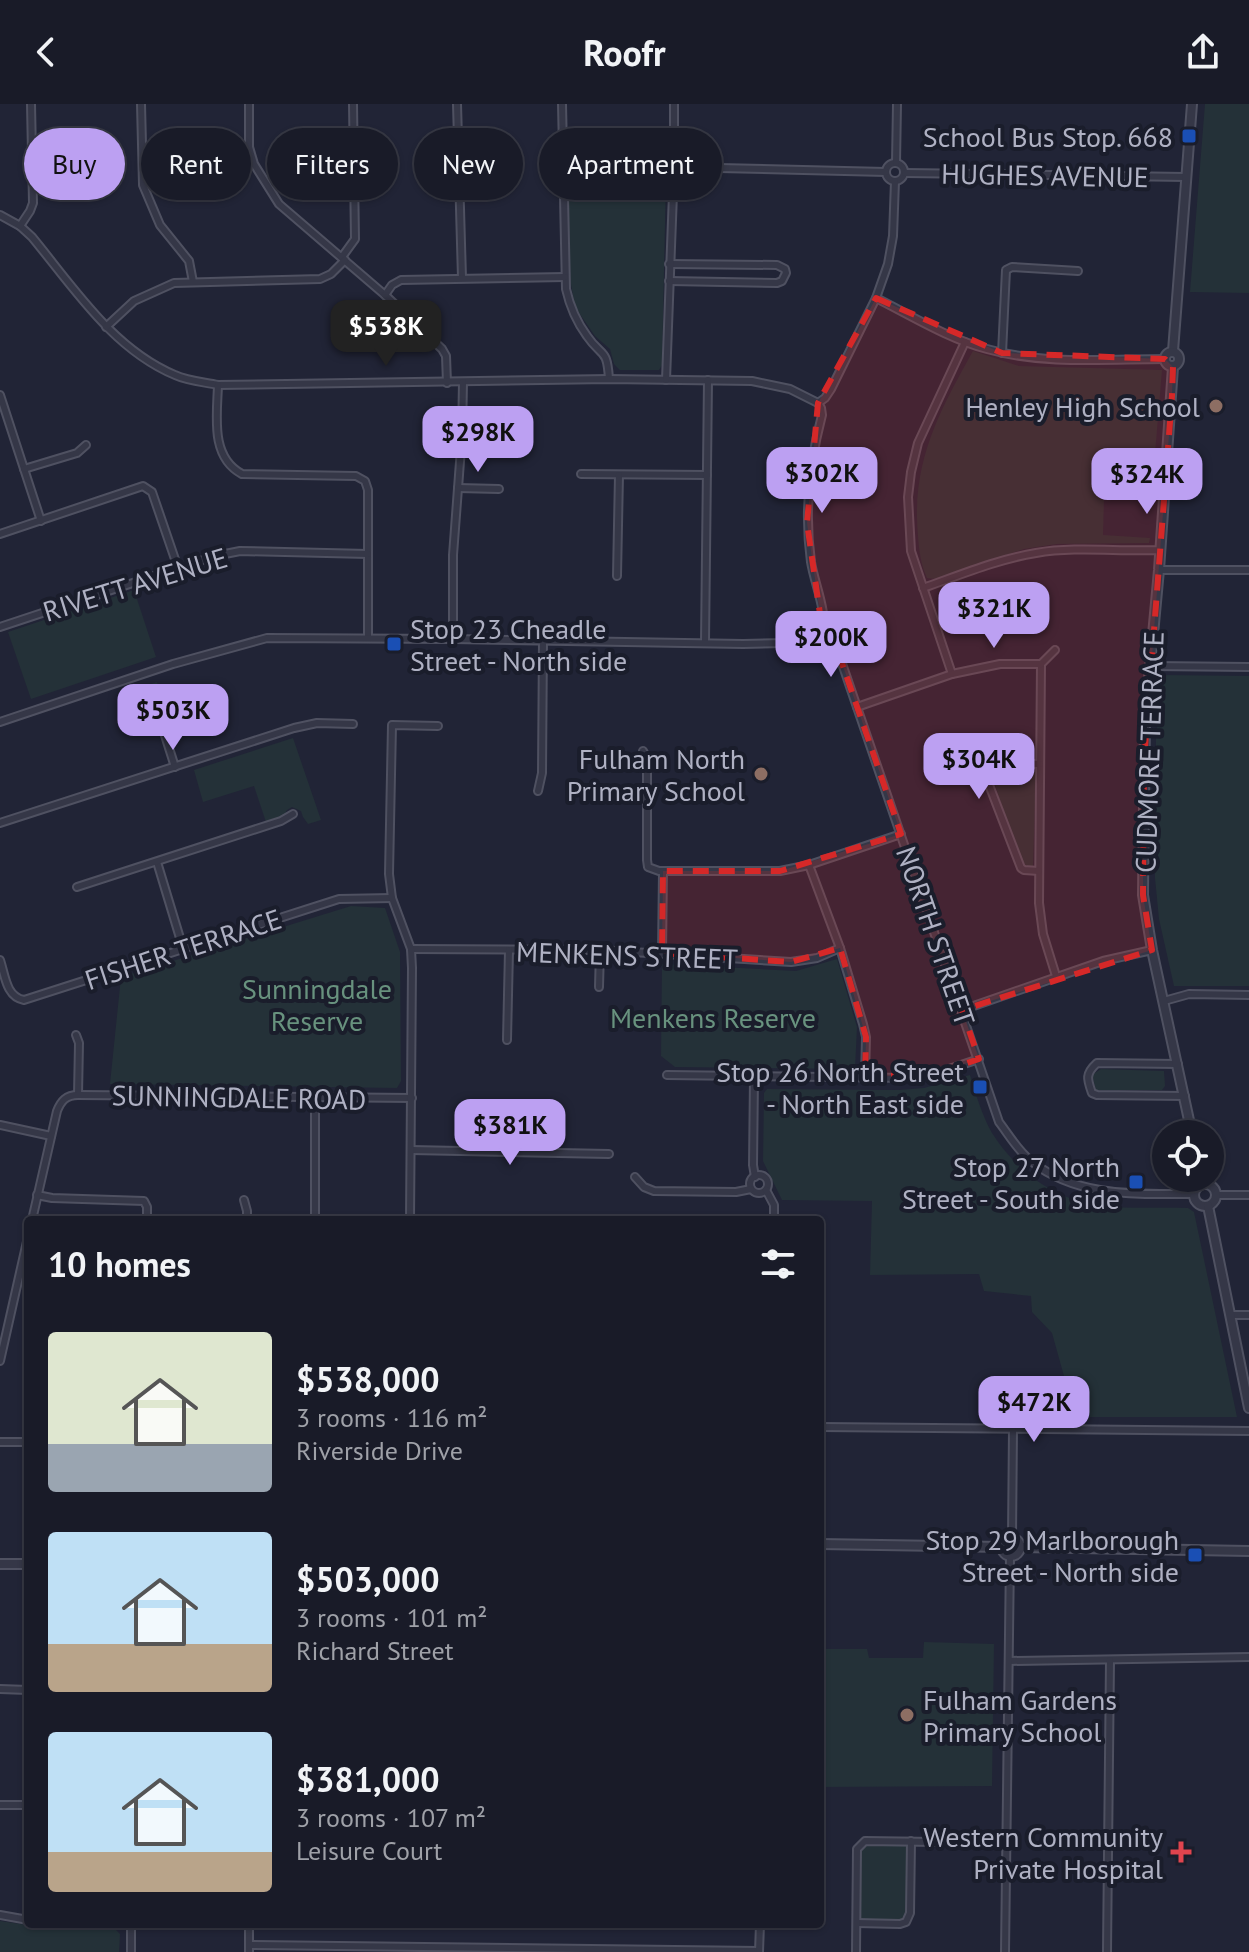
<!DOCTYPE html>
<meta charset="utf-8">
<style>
body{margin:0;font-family:"PT Sans",sans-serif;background:#222430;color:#f1f3f6;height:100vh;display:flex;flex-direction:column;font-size:30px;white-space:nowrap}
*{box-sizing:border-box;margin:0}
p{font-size:26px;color:#9fa1a8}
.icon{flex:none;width:44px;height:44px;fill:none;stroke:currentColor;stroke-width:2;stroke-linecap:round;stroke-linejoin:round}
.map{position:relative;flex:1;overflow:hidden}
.details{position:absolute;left:24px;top:1112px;width:800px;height:712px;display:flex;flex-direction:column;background:#191b28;border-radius:8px;box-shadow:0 2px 6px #0004,0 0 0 2px #373945}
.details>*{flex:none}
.hud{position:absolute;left:24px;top:24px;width:800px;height:72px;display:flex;gap:16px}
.fabs{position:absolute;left:1152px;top:1016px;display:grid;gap:16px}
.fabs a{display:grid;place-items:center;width:72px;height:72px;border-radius:50%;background:#191b28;box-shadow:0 2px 6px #0004,0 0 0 2px #373945;font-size:40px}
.price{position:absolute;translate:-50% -68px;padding:0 18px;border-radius:16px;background:#bca0f2;color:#111;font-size:26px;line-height:52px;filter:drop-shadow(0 2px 4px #0008)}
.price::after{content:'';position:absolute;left:50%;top:48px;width:24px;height:18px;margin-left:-12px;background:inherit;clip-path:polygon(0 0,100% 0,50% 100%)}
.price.selected{background:#222;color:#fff}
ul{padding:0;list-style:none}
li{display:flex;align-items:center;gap:24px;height:200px;padding:0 24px}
li span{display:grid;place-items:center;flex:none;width:224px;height:160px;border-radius:8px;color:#555}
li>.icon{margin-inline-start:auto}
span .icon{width:96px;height:96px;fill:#fffc;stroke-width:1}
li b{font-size:34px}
h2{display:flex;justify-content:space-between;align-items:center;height:96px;padding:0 24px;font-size:34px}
.chip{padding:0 28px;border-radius:36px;background:#191b28;box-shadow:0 2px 6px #0004,0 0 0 2px #373945;font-size:28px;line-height:72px}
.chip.selected{background:#bca0f2;color:#111}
header{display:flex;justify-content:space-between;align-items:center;height:104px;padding:0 24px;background:#191b28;font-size:36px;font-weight:700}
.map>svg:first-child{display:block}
</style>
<header><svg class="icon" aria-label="back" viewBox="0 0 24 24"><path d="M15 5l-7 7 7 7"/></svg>Roofr<svg class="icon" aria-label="share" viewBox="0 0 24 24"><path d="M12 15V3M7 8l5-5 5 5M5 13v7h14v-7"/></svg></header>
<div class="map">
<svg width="1249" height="1848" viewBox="0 0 1249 1848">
<rect width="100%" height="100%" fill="#212436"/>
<g fill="#243138">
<path d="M1205,0H1249V189L1190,188Z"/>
<path d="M579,67L659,68L666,74L662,261L659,266H620L614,260L610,245L595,232L575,203L570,175L568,80L571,70Z"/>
<path d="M973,247L1019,262L1162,266L1151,397L1104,394L1103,431L1150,434L1149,439L1057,440L1024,445L936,475L927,474C921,461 919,447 918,432C911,359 939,308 973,247Z"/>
<path d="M134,486L156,553L31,595L8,528Z"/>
<path d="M1162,571L1249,572V882H1174L1159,815L1155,774L1156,634Z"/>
<path d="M157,578L168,612L151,618L140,584Z"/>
<path d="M293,634L321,716L308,720L303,713L301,707L292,703L287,706L283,713L266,718L254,682L203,698L194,666Z"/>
<path d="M994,664L1036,667L1033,763L1027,762L1020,756L992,672Z"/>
<path d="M351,802L385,804L400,848L401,977L397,984L110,980L121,873Z"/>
<path d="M837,855L857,923L855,965L675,963L661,952L662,860L796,867Z"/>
<path d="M1101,965L1164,967L1165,982L1162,986H1096L1092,971Z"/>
<path d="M970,971C976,991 982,1011 992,1029C1016,1067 1055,1096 1101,1102C1130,1105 1159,1103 1188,1104L1194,1108L1237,1313H1077L1076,1293L1069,1290L1052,1229L1032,1208L1031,1192L984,1187L979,1170L870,1171L872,1097L782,1096L763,1057L764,989L767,985L899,986L924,984Z"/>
<path d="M924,1538L994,1540L992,1682L820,1683V1545H867L869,1554H923Z"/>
<path d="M910,1739L907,1809L905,1816L900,1817H859L860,1746L866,1740Z"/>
<path d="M0,1817L34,1822L115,1825L120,1830L119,1848H0Z"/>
</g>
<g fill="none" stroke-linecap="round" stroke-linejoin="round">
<g stroke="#4f5161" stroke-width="10">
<g id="minor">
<path d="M141,0L143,81L160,121L189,157L193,178"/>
<path d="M249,0V43L254,60L279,100L385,191L442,245L446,252L447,279"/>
<path d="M457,0L462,174"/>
<path d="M562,0L566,185C570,203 576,217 587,232C602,254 607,243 609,275"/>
<circle cx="895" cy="68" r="9"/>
<path d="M896,59L897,0"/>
<path d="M563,63H674L886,68"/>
<path d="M905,69L1186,73"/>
<path d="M0,111L20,122L32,133C74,184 113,245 175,271C188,277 204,278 218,281L609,275L752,277L790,285L818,299"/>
<path d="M20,122L30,107L33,99L31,0"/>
<path d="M342,153L355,135L353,0"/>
<path d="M669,177L777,179L782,177L786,169L785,165L777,161L669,160"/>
<path d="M385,191L392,181L401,176L565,173"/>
<path d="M876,194C912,212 949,235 987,245C1043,261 1108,255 1165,255"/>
<path d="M106,223L134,197L174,179L320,175L331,170L345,156"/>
<path d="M1002,249L1006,166L1012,163L1078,167"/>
<path d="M666,276L674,63V0"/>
<path d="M218,281C217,312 210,353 242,370L356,372L365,377L368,386V534"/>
<path d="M0,291L41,417"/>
<path d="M818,299L825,294L831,285L876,194L888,160L893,132L895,77"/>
<path d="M818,299L821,304L822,311C809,360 804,408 811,458C815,482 827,506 823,531"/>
<path d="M24,365L77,349L86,341"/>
<path d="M581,370L707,371"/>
<path d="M458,384L499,385"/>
<path d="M0,430L143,382L152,388L178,464"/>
<path d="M1159,466H1249"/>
<path d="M617,472L619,371"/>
<path d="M923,484C960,471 998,455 1036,449C1077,442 1119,448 1161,446"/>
<path d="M0,523L178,464L215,452L240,447L368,450"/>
<path d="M823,531L835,539L999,1018C1009,1031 1018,1047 1031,1057C1077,1094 1138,1090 1194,1090"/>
<path d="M453,535V451L462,331L463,278"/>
<path d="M705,538L708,276"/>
<path d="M1041,560L1039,799L1043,830L1056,872"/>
<path d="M1041,560L1055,546"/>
<path d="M1151,562L1249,563"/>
<path d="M952,570L911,447L908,393L911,368L918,339L965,238"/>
<path d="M857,603L952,570L1000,560H1041"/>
<path d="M0,618L173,560L267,534L453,535L743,540L785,539L823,531"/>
<path d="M163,625L175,663"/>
<path d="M643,647L647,655V756L648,763L659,767H780L809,761L901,730"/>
<path d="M538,687L542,669L543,536"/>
<path d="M0,719L294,624L317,619L353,620"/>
<path d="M157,758L183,844"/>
<path d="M809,761L840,844L863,920L866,933L865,974"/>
<path d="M1039,767L1024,766L1021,764L986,673L987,663L991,659L1040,660"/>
<path d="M77,783L281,717L293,710"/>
<path d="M411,845L600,846L791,858L817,854L840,844"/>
<path d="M662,849L663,767"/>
<path d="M0,856C5,871 6,893 24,896L339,795L392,794"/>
<path d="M599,883L600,846"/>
<path d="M1164,897L1189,890L1249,891"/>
<path d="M962,906L1103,857L1152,846"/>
<path d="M76,931L79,939L78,991"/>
<path d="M507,936L509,846"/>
<path d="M1178,960L1097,959C1085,970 1087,975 1092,989L1097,991L1185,992"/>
<path d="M667,971L912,974L940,968L979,955"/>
<path d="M754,973L753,1061L755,1073"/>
<path d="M315,994V1116"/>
<path d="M0,1021L51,1032"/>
<path d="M411,1046L609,1050"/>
<circle cx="759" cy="1080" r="9"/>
<path d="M635,1073L644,1083L654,1087L736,1088L751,1085"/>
<path d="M766,1086L774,1101V1116"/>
<path d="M37,1091L52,1094L144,1097L147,1103V1116"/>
<path d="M1216,1091H1249"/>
<path d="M244,1096L247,1107V1116"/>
<path d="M32,1116L57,1007C61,997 66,991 78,991L412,994"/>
<path d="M410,1116L412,864L411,845L392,794L389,770L392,621L438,622"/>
<path d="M1230,1211H1249"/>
<path d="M0,1257L28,1133"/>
<path d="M820,1323L1249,1327"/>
<path d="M0,1338H28"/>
<path d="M1012,1433L1013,1325"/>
<path d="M1009,1557L1249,1553"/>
<path d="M0,1585L28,1586"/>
<path d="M0,1701H28"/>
<path d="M0,1811L28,1816"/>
<path d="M857,1819L900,1820L906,1818L910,1809L911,1737"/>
<path d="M249,1841L759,1847"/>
<path d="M131,1848V1820"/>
<path d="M249,1848V1820"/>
<path d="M759,1848L760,1820"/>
<path d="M856,1848L857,1745L865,1737L1007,1739"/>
<path d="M1005,1848L1010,1452"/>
<path d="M1107,1848L1110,1556"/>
</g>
</g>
<g stroke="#4f5161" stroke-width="12">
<g id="tertiary">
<path d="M1173,247L1192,0"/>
<circle cx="1172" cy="255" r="7"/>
<path d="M1173,263L1159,466L1145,617L1143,791L1152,846L1192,1030"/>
<circle cx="1205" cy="1091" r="11"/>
<path d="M1208,1102L1249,1304"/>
<circle cx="1011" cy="1443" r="9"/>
<path d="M820,1440L1002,1443"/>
<path d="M1020,1443L1249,1447"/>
<path d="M0,1460H28"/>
</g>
</g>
<use href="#minor" stroke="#353747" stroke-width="6"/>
<use href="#tertiary" stroke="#353747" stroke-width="8"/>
</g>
<path fill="#d62828" fill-opacity="0.2" stroke="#d62828" stroke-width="6" stroke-dasharray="16 10" stroke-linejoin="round" d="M876,194L1002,249L1165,255L1173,263L1172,292L1144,657L1143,791L1152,846L962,906L979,955L940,968L865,974L866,933L840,844L791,858L662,849L663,767H780L901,730L835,539L823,531L807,419L818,299Z"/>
<g fill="#1a4fb4" stroke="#1a1d2b" stroke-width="3">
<rect x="1181" y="24" width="16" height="16" rx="4"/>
<rect x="386" y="532" width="16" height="16" rx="4"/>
<rect x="972" y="975" width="16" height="16" rx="4"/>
<rect x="1128" y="1070" width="16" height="16" rx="4"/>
<rect x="1187" y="1443" width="16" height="16" rx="4"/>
</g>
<g fill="#8d6e63" stroke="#1a1d2b" stroke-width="3">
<circle cx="1216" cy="302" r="8"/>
<circle cx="761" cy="670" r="8"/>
<circle cx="907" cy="1611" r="8"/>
</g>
<path fill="#e0444e" stroke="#1a1d2b" stroke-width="3" d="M1177 1736h8v8h8v8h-8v8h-8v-8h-8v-8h8z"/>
<g text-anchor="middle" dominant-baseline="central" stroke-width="8" stroke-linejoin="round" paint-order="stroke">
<g font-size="28" fill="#afb1c3" stroke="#1a1d2b" text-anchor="end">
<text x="1173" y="32">School Bus Stop. 668</text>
<text x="1200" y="302">Henley High School</text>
<text x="410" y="524" text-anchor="start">Stop 23 Cheadle<tspan x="410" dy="32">Street - North side</tspan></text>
<text x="745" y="654">Fulham North<tspan x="745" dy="32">Primary School</tspan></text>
<text x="964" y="967">Stop 26 North Street<tspan x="964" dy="32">- North East side</tspan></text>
<text x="1120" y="1062">Stop 27 North<tspan x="1120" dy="32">Street - South side</tspan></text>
<text x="1179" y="1435">Stop 29 Marlborough<tspan x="1179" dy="32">Street - North side</tspan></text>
<text x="923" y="1595" text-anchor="start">Fulham Gardens<tspan x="923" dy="32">Primary School</tspan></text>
<text x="1163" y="1732">Western Community<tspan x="1163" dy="32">Private Hospital</tspan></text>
</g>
<g font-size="28" fill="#afb1c3" stroke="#1a1d2b">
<text transform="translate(1045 71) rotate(1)">HUGHES AVENUE</text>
<text transform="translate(135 480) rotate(-17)">RIVETT AVENUE</text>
<text transform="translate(1149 648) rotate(-88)">CUDMORE TERRACE</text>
<text transform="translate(936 832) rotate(71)">NORTH STREET</text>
<text transform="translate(183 845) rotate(-18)">FISHER TERRACE</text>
<text transform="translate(627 851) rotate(2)">MENKENS STREET</text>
<text transform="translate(239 993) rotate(1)">SUNNINGDALE ROAD</text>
</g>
<g font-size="28" fill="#68927e" stroke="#1a1d2b">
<text x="317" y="884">Sunningdale<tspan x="317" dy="32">Reserve</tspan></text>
<text x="713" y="913">Menkens Reserve</text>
</g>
</g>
</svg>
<div class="fabs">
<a><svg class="icon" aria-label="locate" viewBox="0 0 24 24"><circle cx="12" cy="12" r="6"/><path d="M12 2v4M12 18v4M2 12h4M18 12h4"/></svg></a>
</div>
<b class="price selected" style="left:386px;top:264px">$538K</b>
<b class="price" style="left:478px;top:370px">$298K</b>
<b class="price" style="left:822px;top:411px">$302K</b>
<b class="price" style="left:1147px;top:412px">$324K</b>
<b class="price" style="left:994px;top:546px">$321K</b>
<b class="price" style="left:831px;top:575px">$200K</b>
<b class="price" style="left:173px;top:648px">$503K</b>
<b class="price" style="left:979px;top:697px">$304K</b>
<b class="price" style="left:510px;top:1063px">$381K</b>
<b class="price" style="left:1034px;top:1340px">$472K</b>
<div class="hud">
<a class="chip selected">Buy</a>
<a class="chip">Rent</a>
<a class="chip">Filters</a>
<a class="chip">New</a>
<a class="chip">Apartment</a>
</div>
<section class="details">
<h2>10 homes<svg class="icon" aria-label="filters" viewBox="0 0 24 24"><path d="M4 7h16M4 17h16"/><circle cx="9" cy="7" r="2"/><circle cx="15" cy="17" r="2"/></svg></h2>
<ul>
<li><span style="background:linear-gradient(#dfe7d0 70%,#9aa5b1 0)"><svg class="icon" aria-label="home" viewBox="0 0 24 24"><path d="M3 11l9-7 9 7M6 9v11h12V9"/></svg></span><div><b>$538,000</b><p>3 rooms · 116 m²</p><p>Riverside Drive</p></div></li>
<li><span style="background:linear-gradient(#bfe0f5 70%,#b9a48a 0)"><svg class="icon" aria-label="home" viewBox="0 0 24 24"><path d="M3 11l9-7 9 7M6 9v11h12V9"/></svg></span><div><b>$503,000</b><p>3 rooms · 101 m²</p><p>Richard Street</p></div></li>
<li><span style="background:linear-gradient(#bfe0f5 75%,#b9a48a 0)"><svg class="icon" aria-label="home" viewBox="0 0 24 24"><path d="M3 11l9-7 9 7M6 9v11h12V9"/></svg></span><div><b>$381,000</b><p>3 rooms · 107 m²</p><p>Leisure Court</p></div></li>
</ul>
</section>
</div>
